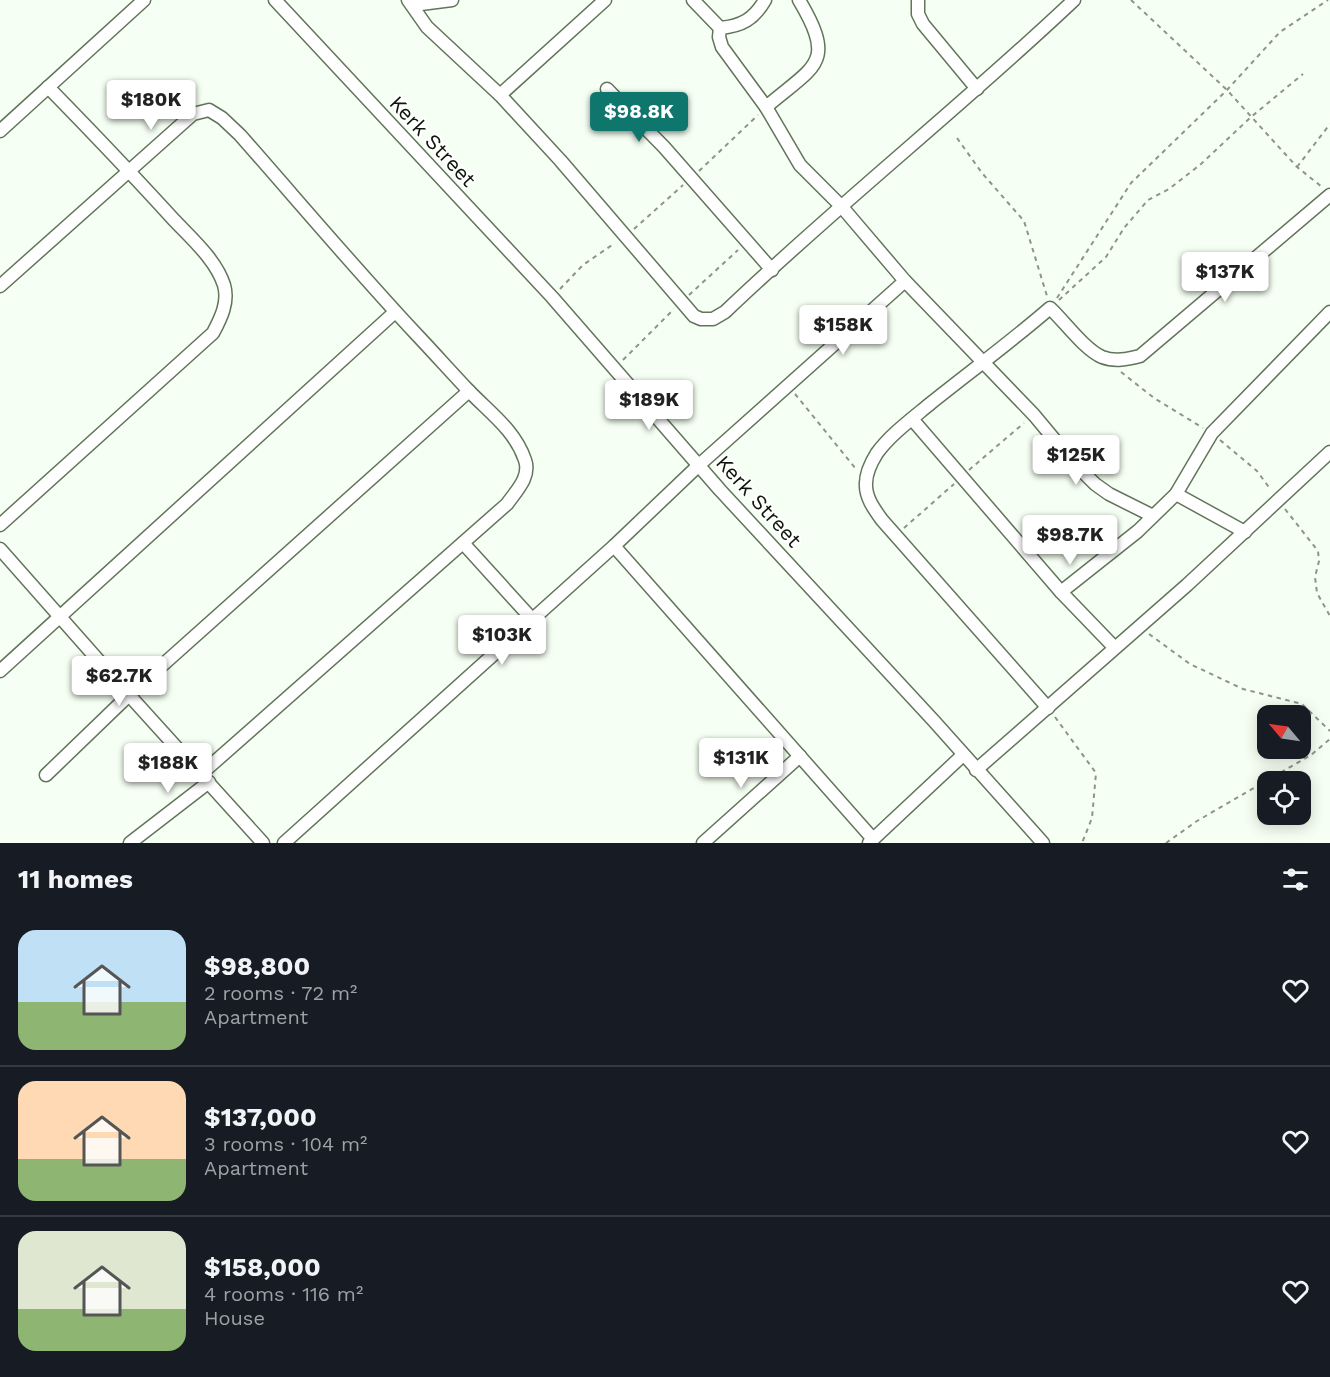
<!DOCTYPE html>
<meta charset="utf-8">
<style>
body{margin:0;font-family:"Work Sans",sans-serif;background:#242831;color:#f1f3f6;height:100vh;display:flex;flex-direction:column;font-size:22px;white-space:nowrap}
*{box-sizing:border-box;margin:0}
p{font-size:20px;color:#9ea1a6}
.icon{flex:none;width:33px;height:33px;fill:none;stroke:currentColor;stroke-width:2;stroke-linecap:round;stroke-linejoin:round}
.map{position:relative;height:843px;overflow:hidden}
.drawer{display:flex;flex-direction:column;background:#171b24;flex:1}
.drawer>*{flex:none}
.needle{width:39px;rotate:299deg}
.tools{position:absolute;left:1257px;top:705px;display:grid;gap:12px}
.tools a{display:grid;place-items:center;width:54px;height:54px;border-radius:12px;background:#171b24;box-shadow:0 3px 15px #0003;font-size:30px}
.price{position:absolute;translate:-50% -51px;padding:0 14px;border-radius:6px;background:#fff;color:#222;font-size:20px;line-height:39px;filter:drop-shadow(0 2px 3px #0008)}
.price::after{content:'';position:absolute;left:50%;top:36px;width:18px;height:14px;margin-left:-9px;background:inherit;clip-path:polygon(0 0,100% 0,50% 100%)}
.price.active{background:#0f766e;color:#fff}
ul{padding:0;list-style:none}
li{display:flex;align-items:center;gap:18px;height:150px;padding:0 18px}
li+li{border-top:2px solid #363941}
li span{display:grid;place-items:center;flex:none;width:168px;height:120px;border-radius:18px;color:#555}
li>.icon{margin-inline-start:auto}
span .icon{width:72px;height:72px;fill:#fffc;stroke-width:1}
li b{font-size:26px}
h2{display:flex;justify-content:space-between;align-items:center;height:72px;padding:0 18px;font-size:26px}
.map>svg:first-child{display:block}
</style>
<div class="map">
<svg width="1330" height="843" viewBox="0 0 1330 843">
<rect width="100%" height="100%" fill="#f6fff3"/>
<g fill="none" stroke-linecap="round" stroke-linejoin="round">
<g stroke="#62755c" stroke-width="15">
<g id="minor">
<path d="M275,0L552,297L720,490L933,720L1043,843"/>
<path d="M408,0L427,27L500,95L560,160L694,316L701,319H713L725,312C838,204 961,107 1074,0"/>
<path d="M693,0L720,28"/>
<path d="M918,0V14L923,24L977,89"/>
<path d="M413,5L452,0"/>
<path d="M720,28L719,37L722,47L766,107L800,165L842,207L905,281"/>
<path d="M720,28C742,26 754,19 765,0"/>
<path d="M607,89L664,147L772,270"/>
<path d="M500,95L605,0"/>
<path d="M766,107C815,65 837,64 799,0"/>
<path d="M0,131L144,0"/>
<path d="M0,286L193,114L209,110L222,118L240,135C299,202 357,271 418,336C435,354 451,372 468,390C489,412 515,430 525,460C531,477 516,491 507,504L201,774"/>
<path d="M912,419L1061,592"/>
<path d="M1176,494L1245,532"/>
<path d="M0,525L213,333C221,318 229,302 224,285C216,260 192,239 174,220C133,175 91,131 48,87"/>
<path d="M463,543L532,619"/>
<path d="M614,546L873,839"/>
<path d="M0,549L129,695L263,843"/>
<path d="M1114,647L1061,592L1138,531L1176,494L1212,433L1330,312"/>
<path d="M0,671L395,312"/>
<path d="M1048,708L882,520C874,509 865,497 866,483C866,473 872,461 877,453C891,434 913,418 931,403C971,371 1012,341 1050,308C1064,321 1085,350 1102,357C1115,362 1128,359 1140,356L1330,195"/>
<path d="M976,770L1187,585L1330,452"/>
<path d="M46,775L129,695L469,391"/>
<path d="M130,843L209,782"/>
<path d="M284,843L614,546L699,465L905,281L1034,415L1074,463L1095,484L1109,494L1153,516"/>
<path d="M703,843L800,756"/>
<path d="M869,843L963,755"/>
</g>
</g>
<g stroke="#8d958a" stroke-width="2" stroke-dasharray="4.5 4.5" stroke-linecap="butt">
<path d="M1131,0L1227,90L1297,167L1322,187"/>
<path d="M957,138L982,173L1024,221L1047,296"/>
<path d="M1297,167L1330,124"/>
<path d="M699,171L758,115"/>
<path d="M634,229L683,185"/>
<path d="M560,289L583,265L615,243"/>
<path d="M689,295L738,250"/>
<path d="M1057,298L1131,183L1227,90L1280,32L1328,0"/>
<path d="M1059,300L1106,257L1124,228L1148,200L1169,189L1201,164L1251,117L1303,74"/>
<path d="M623,360L674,309"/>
<path d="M1121,372L1154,398L1203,428"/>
<path d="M795,394L856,469"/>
<path d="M1220,440L1257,471L1271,490"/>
<path d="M969,470L1024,423"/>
<path d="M1285,509L1318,551L1319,561L1315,577L1317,593L1330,616"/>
<path d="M904,528L954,484"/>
<path d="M1149,634L1190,664L1243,689L1302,704L1330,731"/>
<path d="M1055,717L1096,773L1092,818L1082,843"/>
<path d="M1166,843L1197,821L1311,755L1330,739"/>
</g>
<use href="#minor" stroke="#fff" stroke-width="12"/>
</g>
<g text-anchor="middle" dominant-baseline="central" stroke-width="4.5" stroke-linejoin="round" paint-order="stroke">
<g font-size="21" fill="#0e160c" stroke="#fff">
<text transform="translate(433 141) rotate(47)">Kerk Street</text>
<text transform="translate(759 501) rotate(48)">Kerk Street</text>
</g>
</g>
</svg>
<div class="tools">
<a><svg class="needle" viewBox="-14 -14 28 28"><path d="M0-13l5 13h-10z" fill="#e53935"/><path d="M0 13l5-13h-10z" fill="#9ea1a6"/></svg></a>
<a><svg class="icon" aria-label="locate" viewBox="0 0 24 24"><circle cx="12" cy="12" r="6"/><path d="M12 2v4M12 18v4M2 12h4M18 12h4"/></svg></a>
</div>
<b class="price" style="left:151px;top:131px">$180K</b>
<b class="price active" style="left:639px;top:143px">$98.8K</b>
<b class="price" style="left:1225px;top:303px">$137K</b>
<b class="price" style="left:843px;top:356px">$158K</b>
<b class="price" style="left:649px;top:431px">$189K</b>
<b class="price" style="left:1076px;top:486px">$125K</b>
<b class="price" style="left:1070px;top:566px">$98.7K</b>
<b class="price" style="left:502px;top:666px">$103K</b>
<b class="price" style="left:119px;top:707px">$62.7K</b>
<b class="price" style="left:741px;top:789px">$131K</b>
<b class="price" style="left:168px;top:794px">$188K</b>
</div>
<section class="drawer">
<h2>11 homes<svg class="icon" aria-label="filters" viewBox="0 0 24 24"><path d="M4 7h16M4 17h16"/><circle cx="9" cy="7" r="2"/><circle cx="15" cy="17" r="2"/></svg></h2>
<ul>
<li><span style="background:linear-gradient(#bfe0f5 60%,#8fb573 0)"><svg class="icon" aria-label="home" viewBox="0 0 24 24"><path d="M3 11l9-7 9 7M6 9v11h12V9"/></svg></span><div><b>$98,800</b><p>2 rooms · 72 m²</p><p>Apartment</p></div><svg class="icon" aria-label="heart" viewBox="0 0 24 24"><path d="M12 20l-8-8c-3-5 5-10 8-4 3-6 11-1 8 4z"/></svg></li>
<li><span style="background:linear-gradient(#ffd9b3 65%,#8fb573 0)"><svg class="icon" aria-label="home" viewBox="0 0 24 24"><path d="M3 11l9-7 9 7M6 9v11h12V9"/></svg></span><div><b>$137,000</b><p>3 rooms · 104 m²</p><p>Apartment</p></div><svg class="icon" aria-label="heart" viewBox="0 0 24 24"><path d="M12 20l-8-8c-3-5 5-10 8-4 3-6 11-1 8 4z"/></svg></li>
<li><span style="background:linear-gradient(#dfe7d0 65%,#8fb573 0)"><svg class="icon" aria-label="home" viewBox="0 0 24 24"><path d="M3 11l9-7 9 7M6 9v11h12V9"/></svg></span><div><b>$158,000</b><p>4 rooms · 116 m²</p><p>House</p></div><svg class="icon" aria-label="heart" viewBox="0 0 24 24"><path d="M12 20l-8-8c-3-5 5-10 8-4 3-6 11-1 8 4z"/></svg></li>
</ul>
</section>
